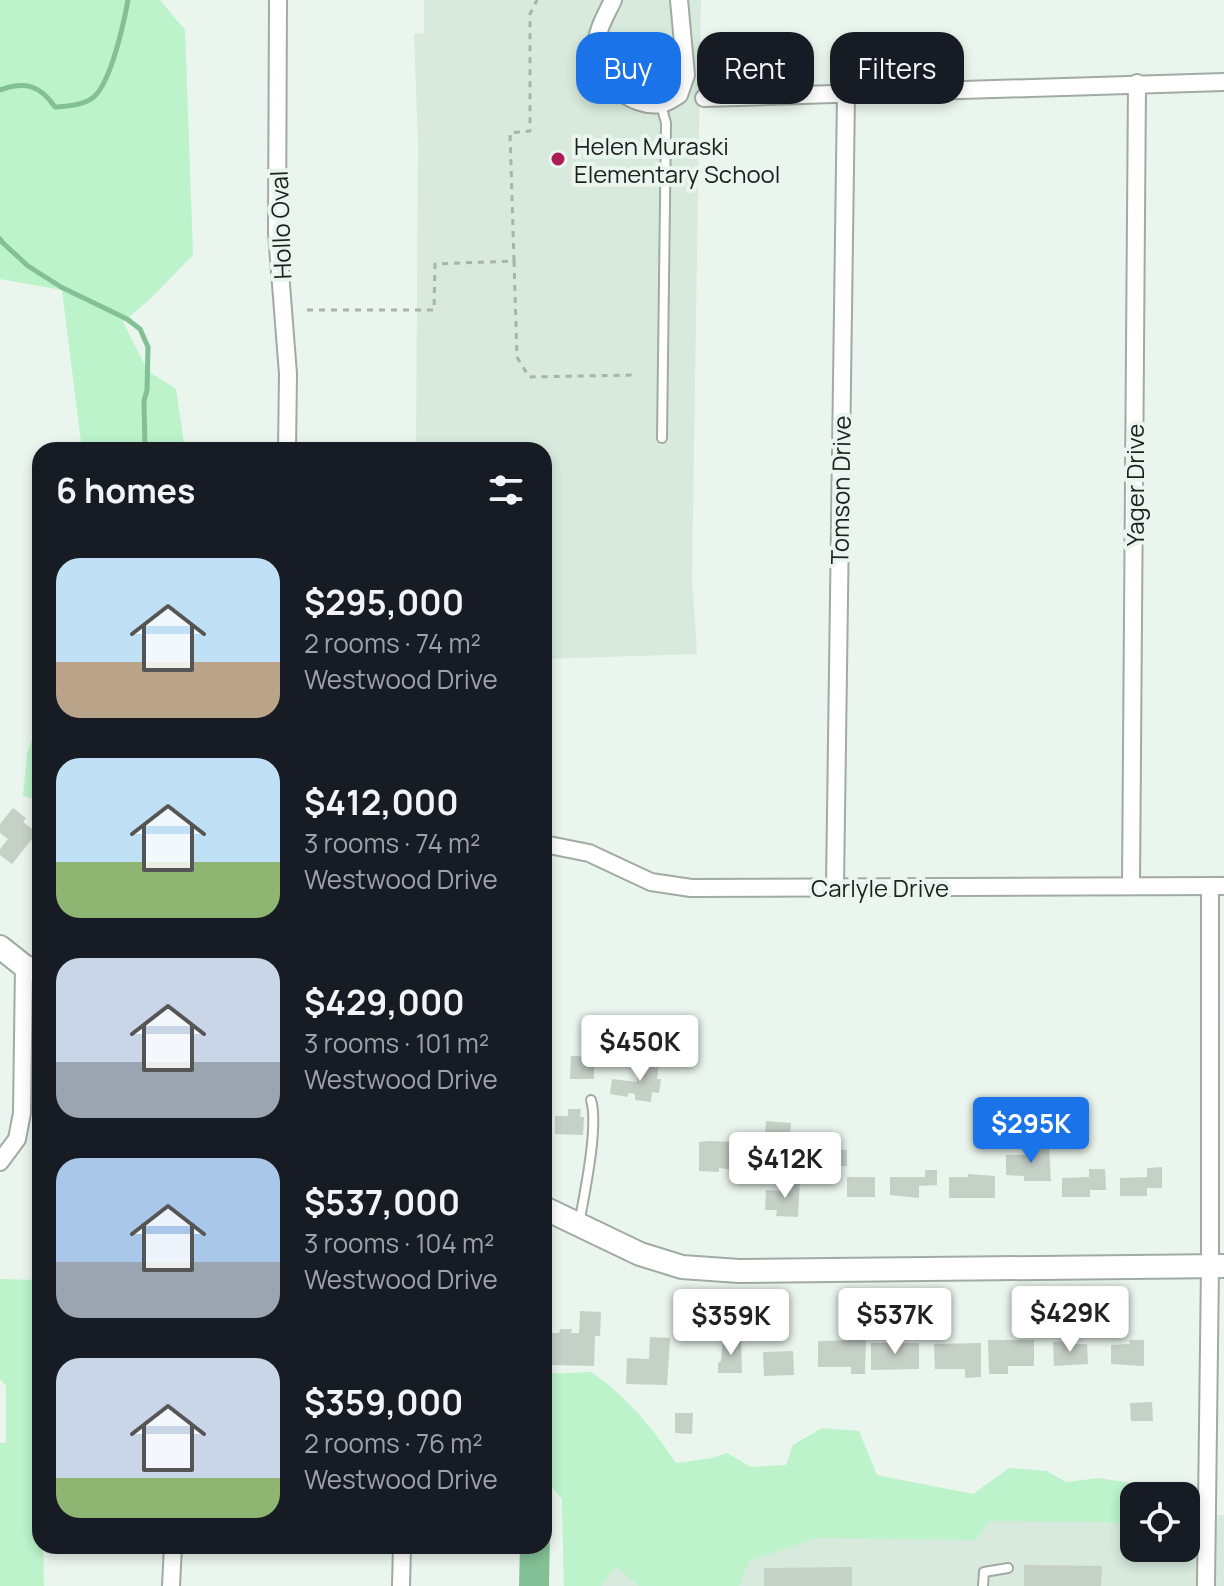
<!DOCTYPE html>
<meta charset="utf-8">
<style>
body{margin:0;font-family:Manrope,sans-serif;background:#20242c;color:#f1f3f6;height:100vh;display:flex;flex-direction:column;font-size:30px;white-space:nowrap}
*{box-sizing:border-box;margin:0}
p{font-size:26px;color:#9ea1a6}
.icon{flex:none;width:44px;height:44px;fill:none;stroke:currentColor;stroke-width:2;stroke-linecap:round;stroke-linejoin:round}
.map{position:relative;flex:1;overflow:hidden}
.panel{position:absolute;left:32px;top:442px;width:520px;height:1112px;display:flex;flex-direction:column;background:#171b24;border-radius:24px;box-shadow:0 4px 12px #0003}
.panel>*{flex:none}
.top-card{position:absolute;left:576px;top:32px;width:528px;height:72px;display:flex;gap:16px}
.controls{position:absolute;left:1120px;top:1482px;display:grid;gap:16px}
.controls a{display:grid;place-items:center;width:80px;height:80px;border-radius:16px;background:#171b24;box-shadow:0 4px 12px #0003;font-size:40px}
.price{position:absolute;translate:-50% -68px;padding:0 18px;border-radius:8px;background:#fff;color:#222;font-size:26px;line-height:52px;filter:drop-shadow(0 2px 4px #0008)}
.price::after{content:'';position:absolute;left:50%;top:48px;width:24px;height:18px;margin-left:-12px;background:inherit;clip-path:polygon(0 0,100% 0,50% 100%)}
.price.selected{background:#1a73e8;color:#fff}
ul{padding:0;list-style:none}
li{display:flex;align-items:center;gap:24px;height:200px;padding:0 24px}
li span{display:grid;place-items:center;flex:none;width:224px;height:160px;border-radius:24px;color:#555}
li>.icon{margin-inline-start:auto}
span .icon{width:96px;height:96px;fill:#fffc;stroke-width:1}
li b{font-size:34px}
h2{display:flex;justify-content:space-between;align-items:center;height:96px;padding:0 24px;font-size:34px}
.chip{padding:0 28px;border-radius:24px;background:#171b24;box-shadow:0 4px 12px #0003;font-size:28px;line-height:72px}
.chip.selected{background:#1a73e8;color:#fff}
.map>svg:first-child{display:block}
</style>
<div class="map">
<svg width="1224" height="1586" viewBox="0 0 1224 1586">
<rect width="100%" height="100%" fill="#eaf5ed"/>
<g fill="#d8eadd">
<path d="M424,0H701L692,578L697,654L544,659V450H416L418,143L414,34L424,33Z"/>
<path d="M562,1499L1134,1513V1548H1186V1514L1224,1515V1586H564Z"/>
</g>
<g fill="#bcf3cb">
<path d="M0,0H160L185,30L193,255L150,299L123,322L148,371L176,389L185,450H82L62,290L0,279Z"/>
<path d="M40,720V801L23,796L27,753Z"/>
<path d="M0,1279L37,1280L40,1398V1546H43L44,1586H0V1443H6V1386L0,1379Z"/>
<path d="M591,1372C625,1395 653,1428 676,1463L712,1458L727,1453L751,1467L786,1465L793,1445L822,1428L859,1431L877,1475L973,1494L1009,1468L1047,1471L1066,1482L1099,1478L1162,1488L1175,1496H1134V1525L1103,1522L990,1521L975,1540L817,1538L749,1561L739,1586H639L616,1566L601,1586H564L562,1499L544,1478V1374Z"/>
</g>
<path fill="#83c095" d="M544,1514L550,1530L549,1586H519L520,1546H544Z"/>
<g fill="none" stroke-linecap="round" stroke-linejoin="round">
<g stroke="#83c095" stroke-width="5">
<path d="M0,90C25,81 40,85 55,107C67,106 80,106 91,99C110,88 124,22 128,0"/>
<path d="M0,239L3,243L28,266L61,287L127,319L140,329L148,347L147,390L144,401L145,450"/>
</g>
</g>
<g fill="#c5d0c7">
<path d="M13,808L26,818L23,822L37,833L12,864L0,855V849L8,839L0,833V824Z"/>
<path d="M615,1038L622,1048L610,1056L603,1046Z"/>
<path d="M571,1056H594V1079H570Z"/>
<path d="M639,1061L659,1063L657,1079H661L659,1093L652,1092L651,1102L635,1100V1094L628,1093V1097L610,1094L612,1079L637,1082Z"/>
<path d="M568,1109H581L580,1117H584L583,1135L555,1134V1116H568Z"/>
<path d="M766,1121L791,1123L790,1142L776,1141V1146L764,1145Z"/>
<path d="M710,1141L732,1142V1152L752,1153L751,1172L719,1168V1172L699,1171V1142Z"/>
<path d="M1026,1147H1049L1051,1181H1024V1176L1006,1175V1155H1026Z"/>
<rect x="834" y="1150" width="13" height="16"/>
<path d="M1162,1167V1188H1147V1196H1120V1178L1147,1177V1168Z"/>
<path d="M1089,1169H1105L1106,1190H1090V1197H1062V1178L1089,1177Z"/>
<path d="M925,1170H937V1185L919,1186V1198L890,1195V1177H925Z"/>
<path d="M968,1174L995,1176V1198H949V1177H968Z"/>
<rect x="847" y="1177" width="28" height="20"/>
<path d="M786,1179H800L798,1217L776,1216L777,1210H765L766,1190L785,1191Z"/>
<path d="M580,1311L601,1312L600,1336H595L594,1366L550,1365L551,1333H559L560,1329H572L571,1333H579Z"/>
<path d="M650,1337L670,1338L667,1385L626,1384L627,1358L649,1359Z"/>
<path d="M741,1339L742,1373H718V1363L721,1361L723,1340Z"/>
<path d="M866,1340L865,1374H851V1367H818V1341Z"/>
<path d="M988,1340H1034V1366H1008V1374H989Z"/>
<path d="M1129,1340H1144V1366L1111,1364V1345L1130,1344Z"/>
<path d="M1068,1341V1344H1087L1088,1364L1054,1366L1053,1342Z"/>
<path d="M871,1343H919V1369L871,1370Z"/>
<path d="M981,1343V1377L965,1378V1369H935L934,1344Z"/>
<path d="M793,1351L794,1375L764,1376L763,1352Z"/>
<path d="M1152,1402L1153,1421H1131L1130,1403Z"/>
<path d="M675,1413H693L692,1434L675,1433Z"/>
<path d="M1024,1565L1102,1566L1101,1586H1024Z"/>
<path d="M852,1567V1586H764V1568Z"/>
</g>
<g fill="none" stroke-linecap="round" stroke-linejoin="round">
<g stroke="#a0aba2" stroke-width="12">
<g id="lane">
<path d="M661,105L666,123L662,438"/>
<path d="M579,1224C584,1196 599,1126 591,1100"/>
<path d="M983,1586L984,1572L1008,1568"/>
</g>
</g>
<g stroke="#a0aba2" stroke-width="20">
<g id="street">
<path d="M278,0L277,233L288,374L287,450"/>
<path d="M613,0C606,15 596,31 596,48C595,78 632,109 661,104C667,103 674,98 679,95L686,75L679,0"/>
<path d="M704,98L1224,82"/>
<path d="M544,844L589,853L651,882L691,888L1224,886"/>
<path d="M835,886L846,94"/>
<path d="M1131,886L1137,83"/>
<path d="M0,1162L17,1139L22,1113L24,966"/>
<path d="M171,1586L173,1546"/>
<path d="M401,1586L402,1546"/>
<path d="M1206,1586L1210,1266V886"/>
</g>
</g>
<g stroke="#a0aba2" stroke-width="26">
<g id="secondary">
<path d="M0,947L24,966L40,973"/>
<path d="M544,1208L640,1254L682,1267L739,1271L1224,1266"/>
</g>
</g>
<g stroke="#aab2ac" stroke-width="3" stroke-dasharray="6 6" stroke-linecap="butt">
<path d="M514,261L517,357L529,377L634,375"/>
<path d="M307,310H434L435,264L514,261L510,133L530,131V14L537,0"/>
</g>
<use href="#lane" stroke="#fff" stroke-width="8"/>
<use href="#street" stroke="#fff" stroke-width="16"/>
<use href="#secondary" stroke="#fff" stroke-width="22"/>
</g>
<circle fill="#ac1d57" stroke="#eaf5ed" stroke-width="3" cx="558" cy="159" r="8"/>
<g text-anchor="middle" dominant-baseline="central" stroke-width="8" stroke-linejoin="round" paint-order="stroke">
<g font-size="24" fill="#1d211e" stroke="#eaf5ed" text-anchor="start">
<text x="574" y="145">Helen Muraski<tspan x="574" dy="28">Elementary School</tspan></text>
</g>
<g font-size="24" fill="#1d211e" stroke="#eaf5ed">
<text transform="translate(280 225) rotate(-92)">Hollo Oval</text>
<text transform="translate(1134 485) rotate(-90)">Yager Drive</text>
<text transform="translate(840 490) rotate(-89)">Tomson Drive</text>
<text x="880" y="887">Carlyle Drive</text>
</g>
</g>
</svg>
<div class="controls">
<a><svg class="icon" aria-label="locate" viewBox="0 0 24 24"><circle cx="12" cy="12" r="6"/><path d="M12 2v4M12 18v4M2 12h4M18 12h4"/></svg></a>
</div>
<b class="price" style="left:640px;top:1083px">$450K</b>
<b class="price selected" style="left:1031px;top:1165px">$295K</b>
<b class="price" style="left:785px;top:1200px">$412K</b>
<b class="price" style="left:1070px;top:1354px">$429K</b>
<b class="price" style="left:895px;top:1356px">$537K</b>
<b class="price" style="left:731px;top:1357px">$359K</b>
<div class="top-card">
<a class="chip selected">Buy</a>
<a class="chip">Rent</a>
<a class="chip">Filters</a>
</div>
<section class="panel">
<h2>6 homes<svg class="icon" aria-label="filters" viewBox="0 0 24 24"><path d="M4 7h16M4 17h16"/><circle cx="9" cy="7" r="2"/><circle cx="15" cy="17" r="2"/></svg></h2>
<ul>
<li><span style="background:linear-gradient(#bfe0f5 65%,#b9a48a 0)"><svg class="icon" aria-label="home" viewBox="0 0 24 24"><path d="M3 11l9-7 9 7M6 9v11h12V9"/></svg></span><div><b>$295,000</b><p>2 rooms · 74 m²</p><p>Westwood Drive</p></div></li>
<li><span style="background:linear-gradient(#bfe0f5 65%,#8fb573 0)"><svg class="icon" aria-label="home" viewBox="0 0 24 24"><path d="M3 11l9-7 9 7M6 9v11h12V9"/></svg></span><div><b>$412,000</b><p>3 rooms · 74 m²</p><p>Westwood Drive</p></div></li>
<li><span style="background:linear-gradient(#c9d6e8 65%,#9aa5b1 0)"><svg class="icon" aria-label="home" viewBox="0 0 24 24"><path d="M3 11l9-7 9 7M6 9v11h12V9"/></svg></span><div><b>$429,000</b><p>3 rooms · 101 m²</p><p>Westwood Drive</p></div></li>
<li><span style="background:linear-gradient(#a9c7e8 65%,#9aa5b1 0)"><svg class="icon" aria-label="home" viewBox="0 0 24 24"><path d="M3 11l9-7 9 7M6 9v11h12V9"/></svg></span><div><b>$537,000</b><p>3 rooms · 104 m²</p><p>Westwood Drive</p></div></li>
<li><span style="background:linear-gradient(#c9d6e8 75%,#8fb573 0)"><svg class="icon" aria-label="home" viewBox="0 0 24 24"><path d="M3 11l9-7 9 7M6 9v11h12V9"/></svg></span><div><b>$359,000</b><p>2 rooms · 76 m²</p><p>Westwood Drive</p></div></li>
</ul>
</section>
</div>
